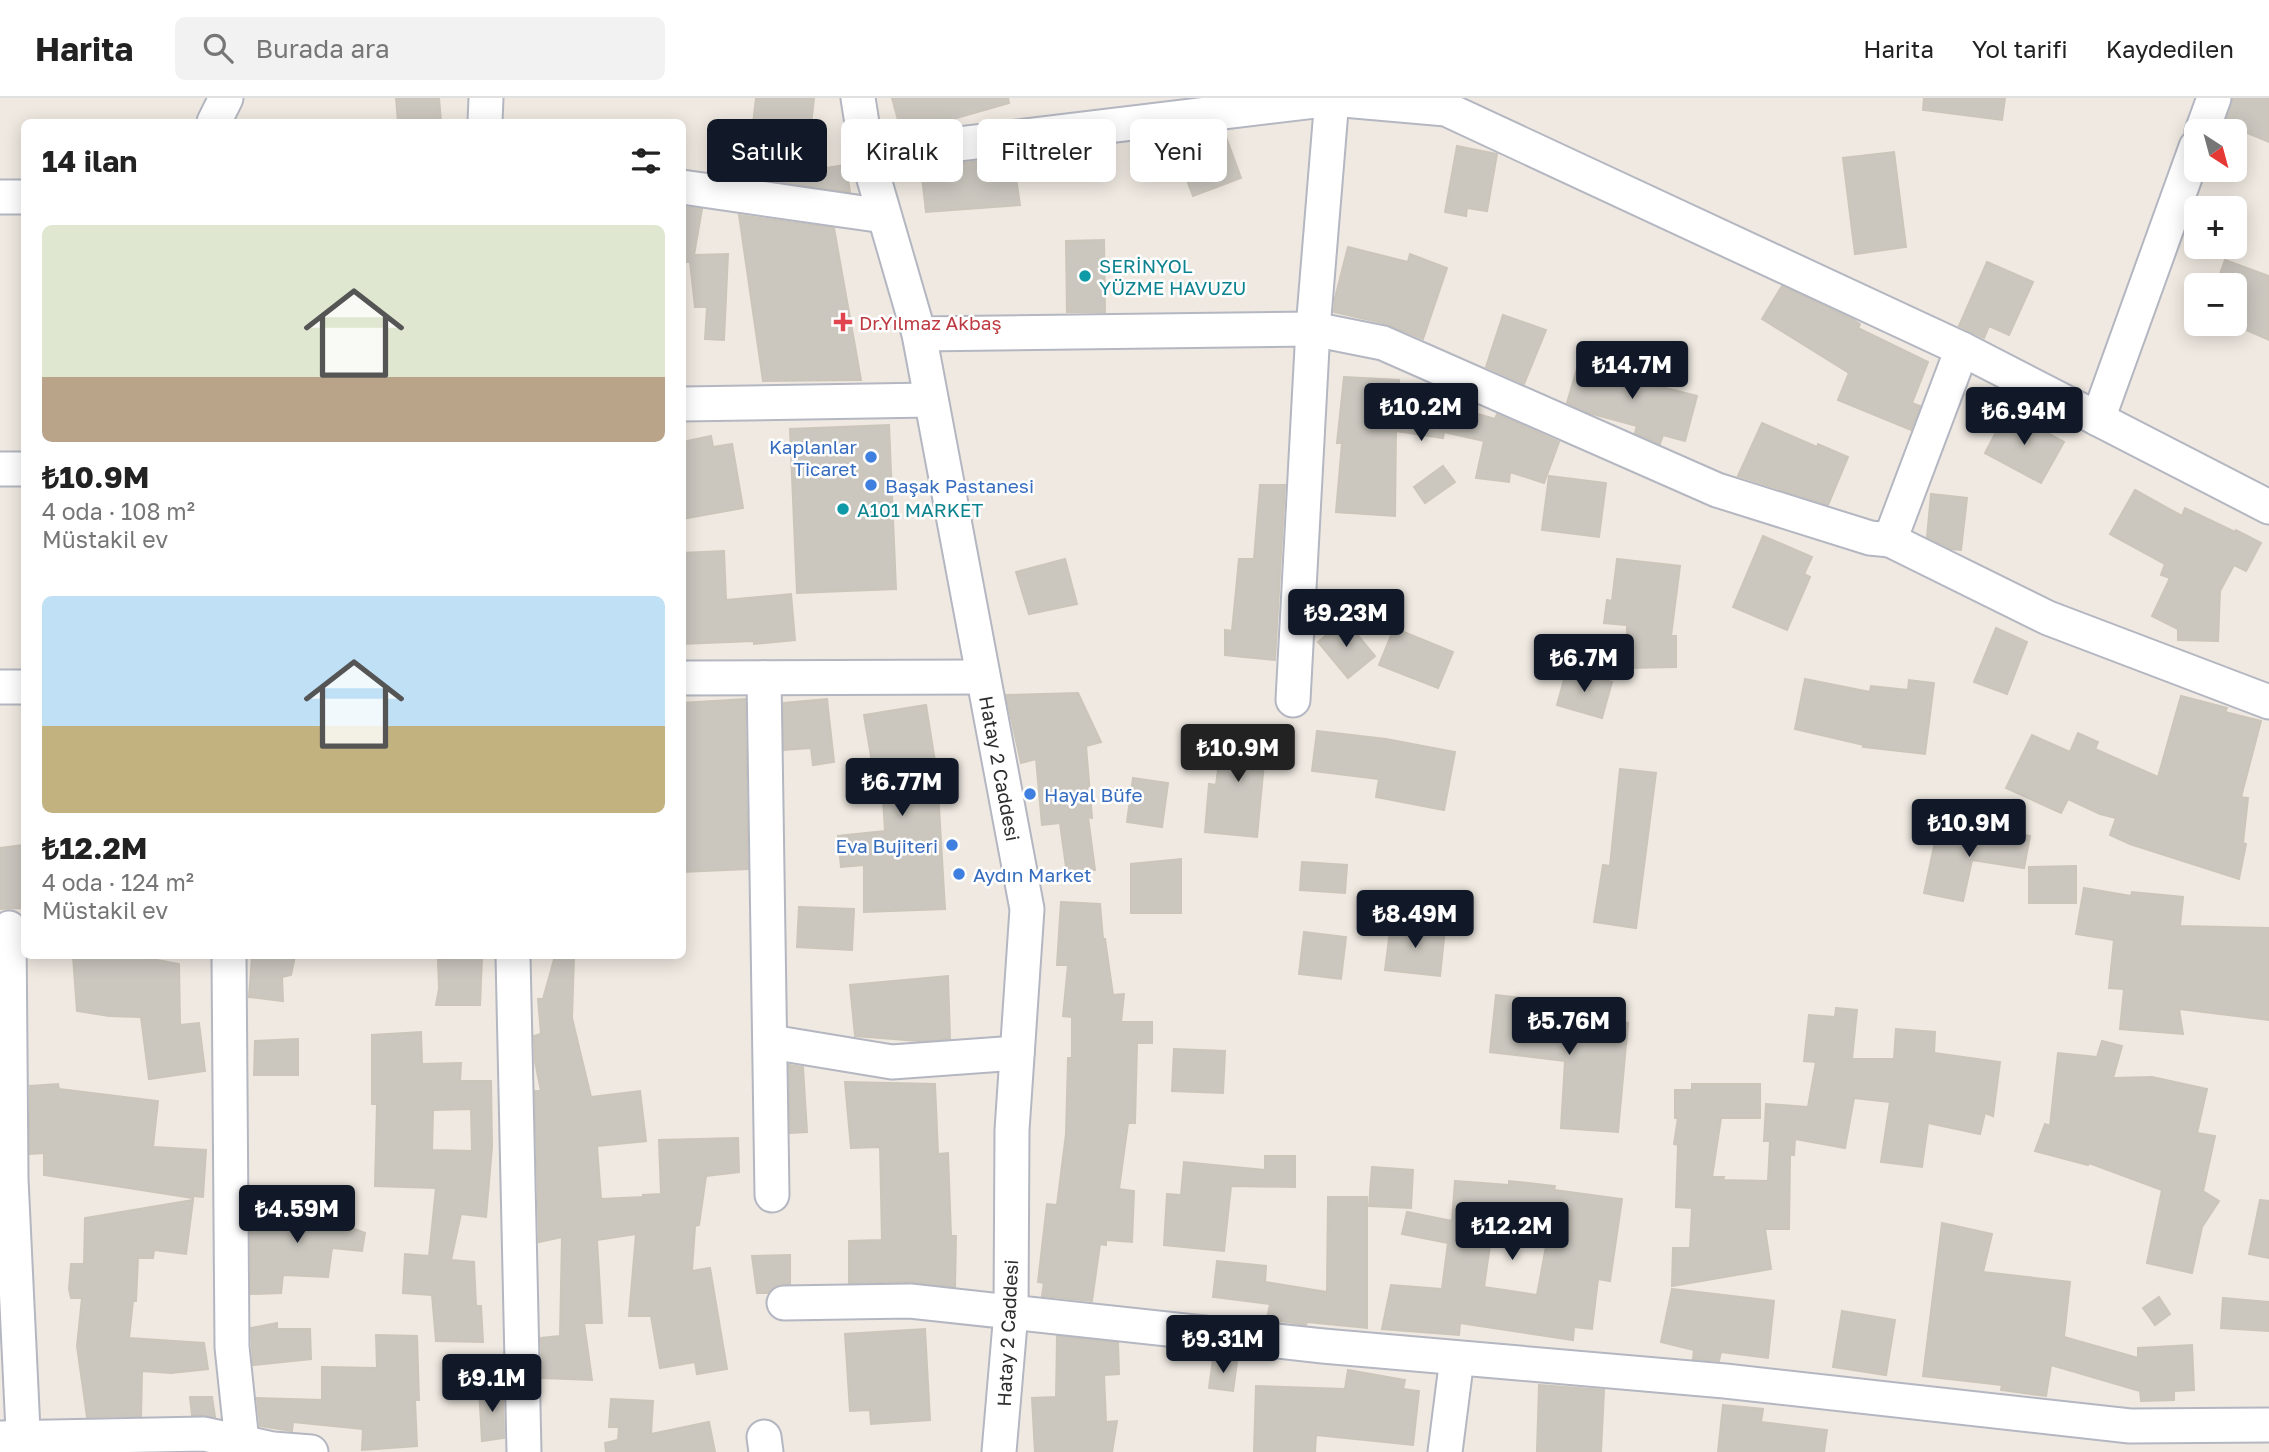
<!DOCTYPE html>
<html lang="tr">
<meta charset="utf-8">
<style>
body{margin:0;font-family:"Golos Text",sans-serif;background:#f2f2f2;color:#222;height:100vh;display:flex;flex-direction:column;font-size:26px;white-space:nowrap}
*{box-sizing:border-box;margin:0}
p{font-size:23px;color:#767676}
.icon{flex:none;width:38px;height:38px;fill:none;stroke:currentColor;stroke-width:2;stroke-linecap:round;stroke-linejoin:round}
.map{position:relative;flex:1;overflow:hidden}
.details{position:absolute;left:21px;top:21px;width:665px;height:840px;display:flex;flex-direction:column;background:#fff;border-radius:10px;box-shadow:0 4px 18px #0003}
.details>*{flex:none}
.guide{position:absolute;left:707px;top:21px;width:665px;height:63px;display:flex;gap:14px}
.needle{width:46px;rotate:144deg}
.fabs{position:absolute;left:2184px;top:21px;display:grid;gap:14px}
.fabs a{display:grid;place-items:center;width:63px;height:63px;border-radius:10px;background:#fff;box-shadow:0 4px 18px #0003;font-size:35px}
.price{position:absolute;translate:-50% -60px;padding:0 16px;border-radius:7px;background:#111827;color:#fff;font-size:23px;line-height:46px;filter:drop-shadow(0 2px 4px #0008)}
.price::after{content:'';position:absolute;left:50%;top:42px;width:21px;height:16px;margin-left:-10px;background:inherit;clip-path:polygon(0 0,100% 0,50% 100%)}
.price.on{background:#222;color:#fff}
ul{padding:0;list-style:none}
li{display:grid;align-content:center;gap:14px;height:371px;padding:0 21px}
li span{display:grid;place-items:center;height:217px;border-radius:10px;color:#555}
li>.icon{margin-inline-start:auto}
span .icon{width:126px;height:126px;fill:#fffc;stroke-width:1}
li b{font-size:30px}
h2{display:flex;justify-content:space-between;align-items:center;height:84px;padding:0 21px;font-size:30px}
.chip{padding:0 24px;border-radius:10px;background:#fff;box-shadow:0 4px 18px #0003;font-size:24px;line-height:63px}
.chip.on{background:#111827;color:#fff}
header{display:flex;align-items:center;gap:42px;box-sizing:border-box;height:98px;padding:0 35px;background:#fff;border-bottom:2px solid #e0e0e0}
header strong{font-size:33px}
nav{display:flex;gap:38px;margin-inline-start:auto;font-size:24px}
.search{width:490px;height:63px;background:#f2f2f2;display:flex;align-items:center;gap:18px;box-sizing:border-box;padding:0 24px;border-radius:10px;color:#767676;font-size:26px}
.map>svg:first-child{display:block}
</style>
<header>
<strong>Harita</strong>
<div class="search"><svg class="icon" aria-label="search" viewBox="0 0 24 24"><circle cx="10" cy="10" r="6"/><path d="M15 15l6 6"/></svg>Burada ara</div>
<nav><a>Harita</a><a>Yol tarifi</a><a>Kaydedilen</a></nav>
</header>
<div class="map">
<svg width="2269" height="1354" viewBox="0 0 2269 1354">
<rect width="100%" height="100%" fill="#efe9e1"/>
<g fill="#cbc7bf" stroke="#cbc5ba" stroke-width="2" fill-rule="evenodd">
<path d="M396,0H439L441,24H398Z"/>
<path d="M756,0H814L806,73L846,67L850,94L747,79Z"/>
<path d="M892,0H1008L1009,5L918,31L901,33Z"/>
<path d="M1924,0H2005L2002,22L1923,12Z"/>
<path d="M2233,0H2269V44L2225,26Z"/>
<path d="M1226,39L1241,80L1193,98L1178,58Z"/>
<path d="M1457,48L1497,56L1487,113L1467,110L1466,118L1445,114Z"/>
<path d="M1894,54L1906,149L1855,156L1843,60Z"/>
<path d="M1013,59L1020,107L926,114L921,70Z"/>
<path d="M682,109L702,111L694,157L728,156L724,242L705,241L707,209H695L690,164H682Z"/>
<path d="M739,117L834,130L861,282L763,283Z"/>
<path d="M1104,142L1105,214H1067L1066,143Z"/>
<path d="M1348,149L1408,164L1410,156L1447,170L1423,241L1387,226L1334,214L1335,200Z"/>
<path d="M2225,162L2269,178V242L2235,227V187H2216Z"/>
<path d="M1987,164L2033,184L2009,237L1989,228L1984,240L1959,228Z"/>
<path d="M1782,188L1852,221L1860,226L1858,230L1928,264L1912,305L1920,308L1911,332L1838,302L1849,275L1762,221Z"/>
<path d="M1503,217L1546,232L1524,286L1486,269Z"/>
<path d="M1580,260L1636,276L1634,282L1697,298L1685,343L1663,337L1660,346L1635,335L1637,328L1589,315L1567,305Z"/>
<path d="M1344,279L1399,282L1398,298L1447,307L1495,321L1497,316L1559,344L1544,385L1510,374L1509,384L1476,380L1484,343L1444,334L1443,340L1396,333L1395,418L1336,414L1342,345H1337Z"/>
<path d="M2007,313L2064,344L2041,385L1985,355Z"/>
<path d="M1762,325L1817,349L1818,346L1848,359L1828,407L1738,378Z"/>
<path d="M889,327L896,491L797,495L790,331Z"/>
<path d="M711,338L713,349L732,346L743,410L682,421V344Z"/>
<path d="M1443,368L1455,384L1425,405L1414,389Z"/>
<path d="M1549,378L1606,385L1599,439L1542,432Z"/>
<path d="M1260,387H1285L1275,562L1225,557V532L1232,533L1239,461H1254Z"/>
<path d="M2135,392L2182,418L2185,410L2235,434L2236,432L2261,445L2246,473L2234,467L2220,493L2218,543L2178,542V531L2152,518L2170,480L2161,477L2165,466L2110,436Z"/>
<path d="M1931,396L1967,400L1961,452L1951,451L1927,439Z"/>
<path d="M1763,438L1812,459L1804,476L1810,479L1787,532L1733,509Z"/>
<path d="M724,453L726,502L791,496L795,542L754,546V543L682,546V455Z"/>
<path d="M1065,461L1077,506L1029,516L1016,474Z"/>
<path d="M1617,461L1680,468L1671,538H1676V569L1627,570V527L1604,525L1607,502L1612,503Z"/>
<path d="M1345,522L1375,558L1348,580L1318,544Z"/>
<path d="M1394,530L1453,554L1438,590L1379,567Z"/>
<path d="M1996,530L2027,544L2007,596L1974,584Z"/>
<path d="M1567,571L1612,584L1602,620L1557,607Z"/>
<path d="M1805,581L1870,594L1871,588L1908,592L1909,582L1934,585L1925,656L1863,649L1864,647L1795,631Z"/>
<path d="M1078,595L1101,644L1086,648L1092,720L1088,719L1095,772L1067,776L1060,725L1042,727L1036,661L1021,665L1006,597Z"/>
<path d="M2181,598L2227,610L2225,614L2261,623L2241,699L2248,700L2243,745L2246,746L2239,781L2130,746L2110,737L2116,720L2100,716L2068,701L2061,715L2006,690L2032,637L2070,654L2078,635L2098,644L2095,651L2158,679Z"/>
<path d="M745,601L748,771L682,774V605Z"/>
<path d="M827,601L834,664L813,667L811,650L784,652V605Z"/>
<path d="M926,607L937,676L945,811L864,814V767L841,769L838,738L885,733L881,668L873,670L864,617Z"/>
<path d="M1224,628L1267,633L1257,739L1205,734L1209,686L1216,687Z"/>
<path d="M1317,633L1386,641L1455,654L1444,712L1376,699L1379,681L1312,673Z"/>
<path d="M1620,671L1656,675L1636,830L1594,824L1603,767L1610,768Z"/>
<path d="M1133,680L1168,685L1162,729L1127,724Z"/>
<path d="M1938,730L2004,744L2006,733L2030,738L2024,770L1972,762L1963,803L1924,795Z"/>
<path d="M24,747V810L0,811V750Z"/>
<path d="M1181,761V815H1131V766Z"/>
<path d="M1302,764L1347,767L1345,795L1300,792Z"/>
<path d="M2076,768V805H2029V769Z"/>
<path d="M2084,790L2131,798L2132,794L2183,799L2180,828L2269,830V922L2179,911L2183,936L2120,931L2124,891L2109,890L2114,842L2076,836Z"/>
<path d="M1061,804L1100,806L1103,841H1105L1113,897L1124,896L1121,924H1152V945H1137L1135,1025H1128L1119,1091L1134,1093L1132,1144L1106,1142V1147L1100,1146L1092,1203L1042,1198L1044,1185L1038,1184L1047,1106L1057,1107L1066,1036L1068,960H1072V919L1063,918L1068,867H1057Z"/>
<path d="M799,809L854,811L852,852L797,849Z"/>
<path d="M1391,825L1445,831L1440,878L1385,872Z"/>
<path d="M1304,834L1346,839L1341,881L1299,876Z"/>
<path d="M73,858H136L179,866L180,927L199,925L205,973L149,981L141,919L109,918L77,913Z"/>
<path d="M252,858H295L291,877L282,879L283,903L249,899Z"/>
<path d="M555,858H574L572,920L591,999L640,993L646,1043L597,1048L601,1101L643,1099V1097L661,1096L659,1042L738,1040L739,1074L706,1078L699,1127L695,1128L692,1173L710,1170L727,1271L697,1276L695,1264L660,1270L651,1218H629L636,1136L597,1142L602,1225H584L592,1282L542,1280L541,1240L560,1238L562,1139L539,1144L535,993H541L535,964L534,938L541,936L538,901H543Z"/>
<path d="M482,859L480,907H436L439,891L438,861Z"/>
<path d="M948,878L950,941L919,943L855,938L850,887Z"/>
<path d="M1496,897L1556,904L1554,916L1628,925L1618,1034L1561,1030L1565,963L1490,954Z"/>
<path d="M1836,910L1857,912L1852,961H1894L1896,931L1935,934L1934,955L2000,964L1993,1018L1985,1015L1980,1036L1928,1025L1922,1069L1881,1064L1890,1004L1854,1000L1845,1050L1795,1041L1794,1057H1790L1789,1131H1765L1771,1171L1672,1188L1673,1150H1690L1692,1110L1676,1109L1678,1047L1674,1046L1678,1020H1675V992H1692V986H1760V1020H1721L1712,1079H1724L1723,1082L1768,1083L1770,1043H1764L1766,1006L1808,1009L1816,964L1804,963L1809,917L1835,919Z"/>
<path d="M421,934L422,966L461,965L460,983H491L492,1049L486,1119L461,1116L451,1162L474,1164L476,1208H481L483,1244L436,1243L432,1197L403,1195L405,1156L429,1158L436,1090L375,1088L377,1006H372V937ZM471,1011L472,1053L432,1052L433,1012Z"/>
<path d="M298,941V977H254L255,943Z"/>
<path d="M2102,943L2122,948L2113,980L2152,979L2207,991L2197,1035L2215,1038L2203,1093L2219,1103L2202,1129L2192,1175L2147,1165L2162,1092L2089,1065L2088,1067L2035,1053L2045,1026L2050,1028L2058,955L2097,959Z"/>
<path d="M1174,951L1225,953L1223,995L1172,993Z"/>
<path d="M789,967L803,969L807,1034L790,1035Z"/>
<path d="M845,984L935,986L938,1056L948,1055L951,1138H956L955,1189L910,1184L849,1185V1143L882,1142L880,1049L851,1050Z"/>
<path d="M58,986L59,991L158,1003L153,1049L206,1052L203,1099L193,1098V1100L44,1077V1055L30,1056V988Z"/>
<path d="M1265,1058H1295V1089L1231,1088L1224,1153L1164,1147L1167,1096L1181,1097L1184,1064L1265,1072Z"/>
<path d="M1372,1069L1413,1072L1411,1110L1369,1108Z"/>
<path d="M1455,1083L1509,1087V1083L1555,1088L1554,1092L1622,1101L1610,1183L1598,1181L1592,1231L1574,1229L1573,1242L1460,1225L1459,1237L1382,1231L1391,1187L1442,1191L1448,1145L1402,1136L1407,1114L1452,1123ZM1493,1126L1549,1132L1537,1197L1484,1189Z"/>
<path d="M1328,1099H1367V1230L1307,1224L1306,1227L1267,1221L1270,1206L1213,1199L1217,1163L1266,1168L1265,1184L1327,1194Z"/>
<path d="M193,1102L186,1156L154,1152L153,1160H138L136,1203H133L129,1240L204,1245L208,1271L171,1275L142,1273L141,1318L87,1319L77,1248L82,1200H71L69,1191L71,1166H84L85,1120Z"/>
<path d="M2260,1102L2269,1103V1160L2249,1156Z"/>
<path d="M298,1112H352V1130L365,1135L362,1153L332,1150L328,1179L283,1177L281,1195L251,1196L250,1113Z"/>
<path d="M1942,1125L1992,1136L1983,1174L2070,1184L2064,1239L2138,1260V1250L2192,1247L2194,1292L2174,1293V1302L2141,1303L2140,1293L2051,1267L2046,1298L2001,1292L2002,1287L1923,1278Z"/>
<path d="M790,1157V1186L775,1188L768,1195H757L752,1158Z"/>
<path d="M1672,1191L1774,1203L1768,1260L1721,1254L1719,1263L1693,1261L1694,1252L1661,1244Z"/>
<path d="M2159,1199L2170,1216L2155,1227L2143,1210Z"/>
<path d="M2223,1200L2269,1204V1233L2221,1230Z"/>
<path d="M1842,1213L1895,1222L1886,1277L1833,1269Z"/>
<path d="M277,1225V1231H310L311,1261L253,1267L251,1230Z"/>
<path d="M925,1231L930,1322L871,1326L870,1312L850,1313L845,1236Z"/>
<path d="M376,1237L417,1238L419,1302H415L417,1348L362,1352L363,1331L293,1324L292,1333L260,1328L257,1300L322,1302V1269L377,1270Z"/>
<path d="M1057,1238L1118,1245L1119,1276L1104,1277L1106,1324L1117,1323L1112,1354H1035L1032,1300L1056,1299Z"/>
<path d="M1213,1261L1237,1264L1233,1293L1209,1290Z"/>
<path d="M1348,1272L1405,1282L1403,1291L1419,1293L1413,1347L1316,1337L1315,1354H1254L1256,1288L1345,1291Z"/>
<path d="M1539,1287L1604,1292L1601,1354H1537Z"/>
<path d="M479,1290L503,1293L504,1340L482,1343Z"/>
<path d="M190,1299H212L215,1319L192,1317Z"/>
<path d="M611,1301L653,1303L651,1336L709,1324L715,1354H606L605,1345L618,1342L619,1329H609Z"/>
<path d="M1723,1307L1763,1311L1761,1324L1827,1332L1824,1354H1718Z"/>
</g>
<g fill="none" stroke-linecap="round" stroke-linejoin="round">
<g stroke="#b4b7c1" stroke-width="37">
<g id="minor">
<path id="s1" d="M858,0L867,57L919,236L1027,811L1012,1032L1011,1214L999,1354"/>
<path d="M214,24L226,0"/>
<path d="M485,24L486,0"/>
<path d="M2202,33L2214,0"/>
<path d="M867,57L1332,1L1446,11L1962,251L2269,409"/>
<path d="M682,89L884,118"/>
<path d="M0,99H24"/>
<path d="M919,236L1313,231L1383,245L1717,392L1870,440L1890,442L1962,251"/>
<path d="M682,306L931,302"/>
<path d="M2098,321L2196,49"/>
<path d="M0,371H24"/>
<path d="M1890,442L2048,520L2269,604"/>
<path d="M682,580L983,579"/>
<path d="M764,580L772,1097"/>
<path d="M0,589H24"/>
<path d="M1293,602L1313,231L1332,0"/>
<path d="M9,830L11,1081L24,1354"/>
<path d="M229,858L232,1249L243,1354"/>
<path d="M513,858L524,1354"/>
<path d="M771,944L892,964L1017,955"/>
<path d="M784,1205L910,1203L1323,1248L1725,1283L2130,1328L2269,1327"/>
<path d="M764,1339L766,1354"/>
<path d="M0,1340L204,1336L273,1351L311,1354"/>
<path d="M1445,1354L1457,1260"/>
</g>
</g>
<use href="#minor" stroke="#fff" stroke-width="33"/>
</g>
<g fill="#0f9aa8" stroke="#fff" stroke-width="2.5">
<circle cx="1085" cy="178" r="7"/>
<circle cx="843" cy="411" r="7"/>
</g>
<path fill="#e0444e" stroke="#fff" stroke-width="2.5" d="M839.5 213.5h7v7h7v7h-7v7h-7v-7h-7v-7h7z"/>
<g fill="#3f7fe0" stroke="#fff" stroke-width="2.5">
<circle cx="871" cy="359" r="7"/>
<circle cx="871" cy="387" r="7"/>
<circle cx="1030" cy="696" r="7"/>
<circle cx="952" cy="747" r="7"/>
<circle cx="959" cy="776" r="7"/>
</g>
<g text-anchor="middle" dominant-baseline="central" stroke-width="5" stroke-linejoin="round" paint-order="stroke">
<g font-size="19" fill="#0d838f" stroke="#fff" text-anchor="start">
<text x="1099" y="167">SERİNYOL<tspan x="1099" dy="22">YÜZME HAVUZU</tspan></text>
<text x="857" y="411">A101 MARKET</text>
</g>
<g font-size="19" fill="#be3a42" stroke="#fff" text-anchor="start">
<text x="859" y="224">Dr.Yılmaz Akbaş</text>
</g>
<g font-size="19" fill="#366cbe" stroke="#fff" text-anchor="start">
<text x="857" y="348" text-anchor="end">Kaplanlar<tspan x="857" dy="22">Ticaret</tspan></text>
<text x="885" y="387">Başak Pastanesi</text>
<text x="1044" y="696">Hayal Büfe</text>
<text x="938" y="747" text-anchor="end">Eva Bujiteri</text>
<text x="973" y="776">Aydın Market</text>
</g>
<g font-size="19" fill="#2e2e2e" stroke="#fff">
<text stroke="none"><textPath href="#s1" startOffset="686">Hatay 2 Caddesi</textPath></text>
<text transform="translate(1007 1235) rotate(-87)">Hatay 2 Caddesi</text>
</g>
</g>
</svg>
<div class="fabs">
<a><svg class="needle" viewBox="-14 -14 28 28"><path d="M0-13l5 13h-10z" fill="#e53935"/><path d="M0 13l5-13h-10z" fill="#767676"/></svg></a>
<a>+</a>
<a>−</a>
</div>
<b class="price" style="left:1632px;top:303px">₺14.7M</b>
<b class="price" style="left:1421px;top:345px">₺10.2M</b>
<b class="price" style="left:2024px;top:349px">₺6.94M</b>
<b class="price" style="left:1346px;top:551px">₺9.23M</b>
<b class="price" style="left:1584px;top:596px">₺6.7M</b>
<b class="price on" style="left:1238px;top:686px">₺10.9M</b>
<b class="price" style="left:902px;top:720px">₺6.77M</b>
<b class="price" style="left:1969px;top:761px">₺10.9M</b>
<b class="price" style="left:1415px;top:852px">₺8.49M</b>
<b class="price" style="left:1569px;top:959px">₺5.76M</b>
<b class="price" style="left:297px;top:1147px">₺4.59M</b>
<b class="price" style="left:1512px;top:1164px">₺12.2M</b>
<b class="price" style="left:1223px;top:1277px">₺9.31M</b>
<b class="price" style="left:492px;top:1316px">₺9.1M</b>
<div class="guide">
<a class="chip on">Satılık</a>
<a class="chip">Kiralık</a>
<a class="chip">Filtreler</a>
<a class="chip">Yeni</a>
</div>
<section class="details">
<h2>14 ilan<svg class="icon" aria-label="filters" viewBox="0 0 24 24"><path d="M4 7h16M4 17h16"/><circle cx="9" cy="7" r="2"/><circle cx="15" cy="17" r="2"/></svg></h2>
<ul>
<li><span style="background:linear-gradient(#dfe7d0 70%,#b9a48a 0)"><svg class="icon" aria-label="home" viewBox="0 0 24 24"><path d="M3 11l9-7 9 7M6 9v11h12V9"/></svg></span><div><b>₺10.9M</b><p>4 oda · 108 m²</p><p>Müstakil ev</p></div></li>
<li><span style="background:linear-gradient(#bfe0f5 60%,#c2b280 0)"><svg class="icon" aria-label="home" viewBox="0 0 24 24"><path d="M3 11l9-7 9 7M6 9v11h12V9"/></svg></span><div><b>₺12.2M</b><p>4 oda · 124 m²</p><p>Müstakil ev</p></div></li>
</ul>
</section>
</div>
